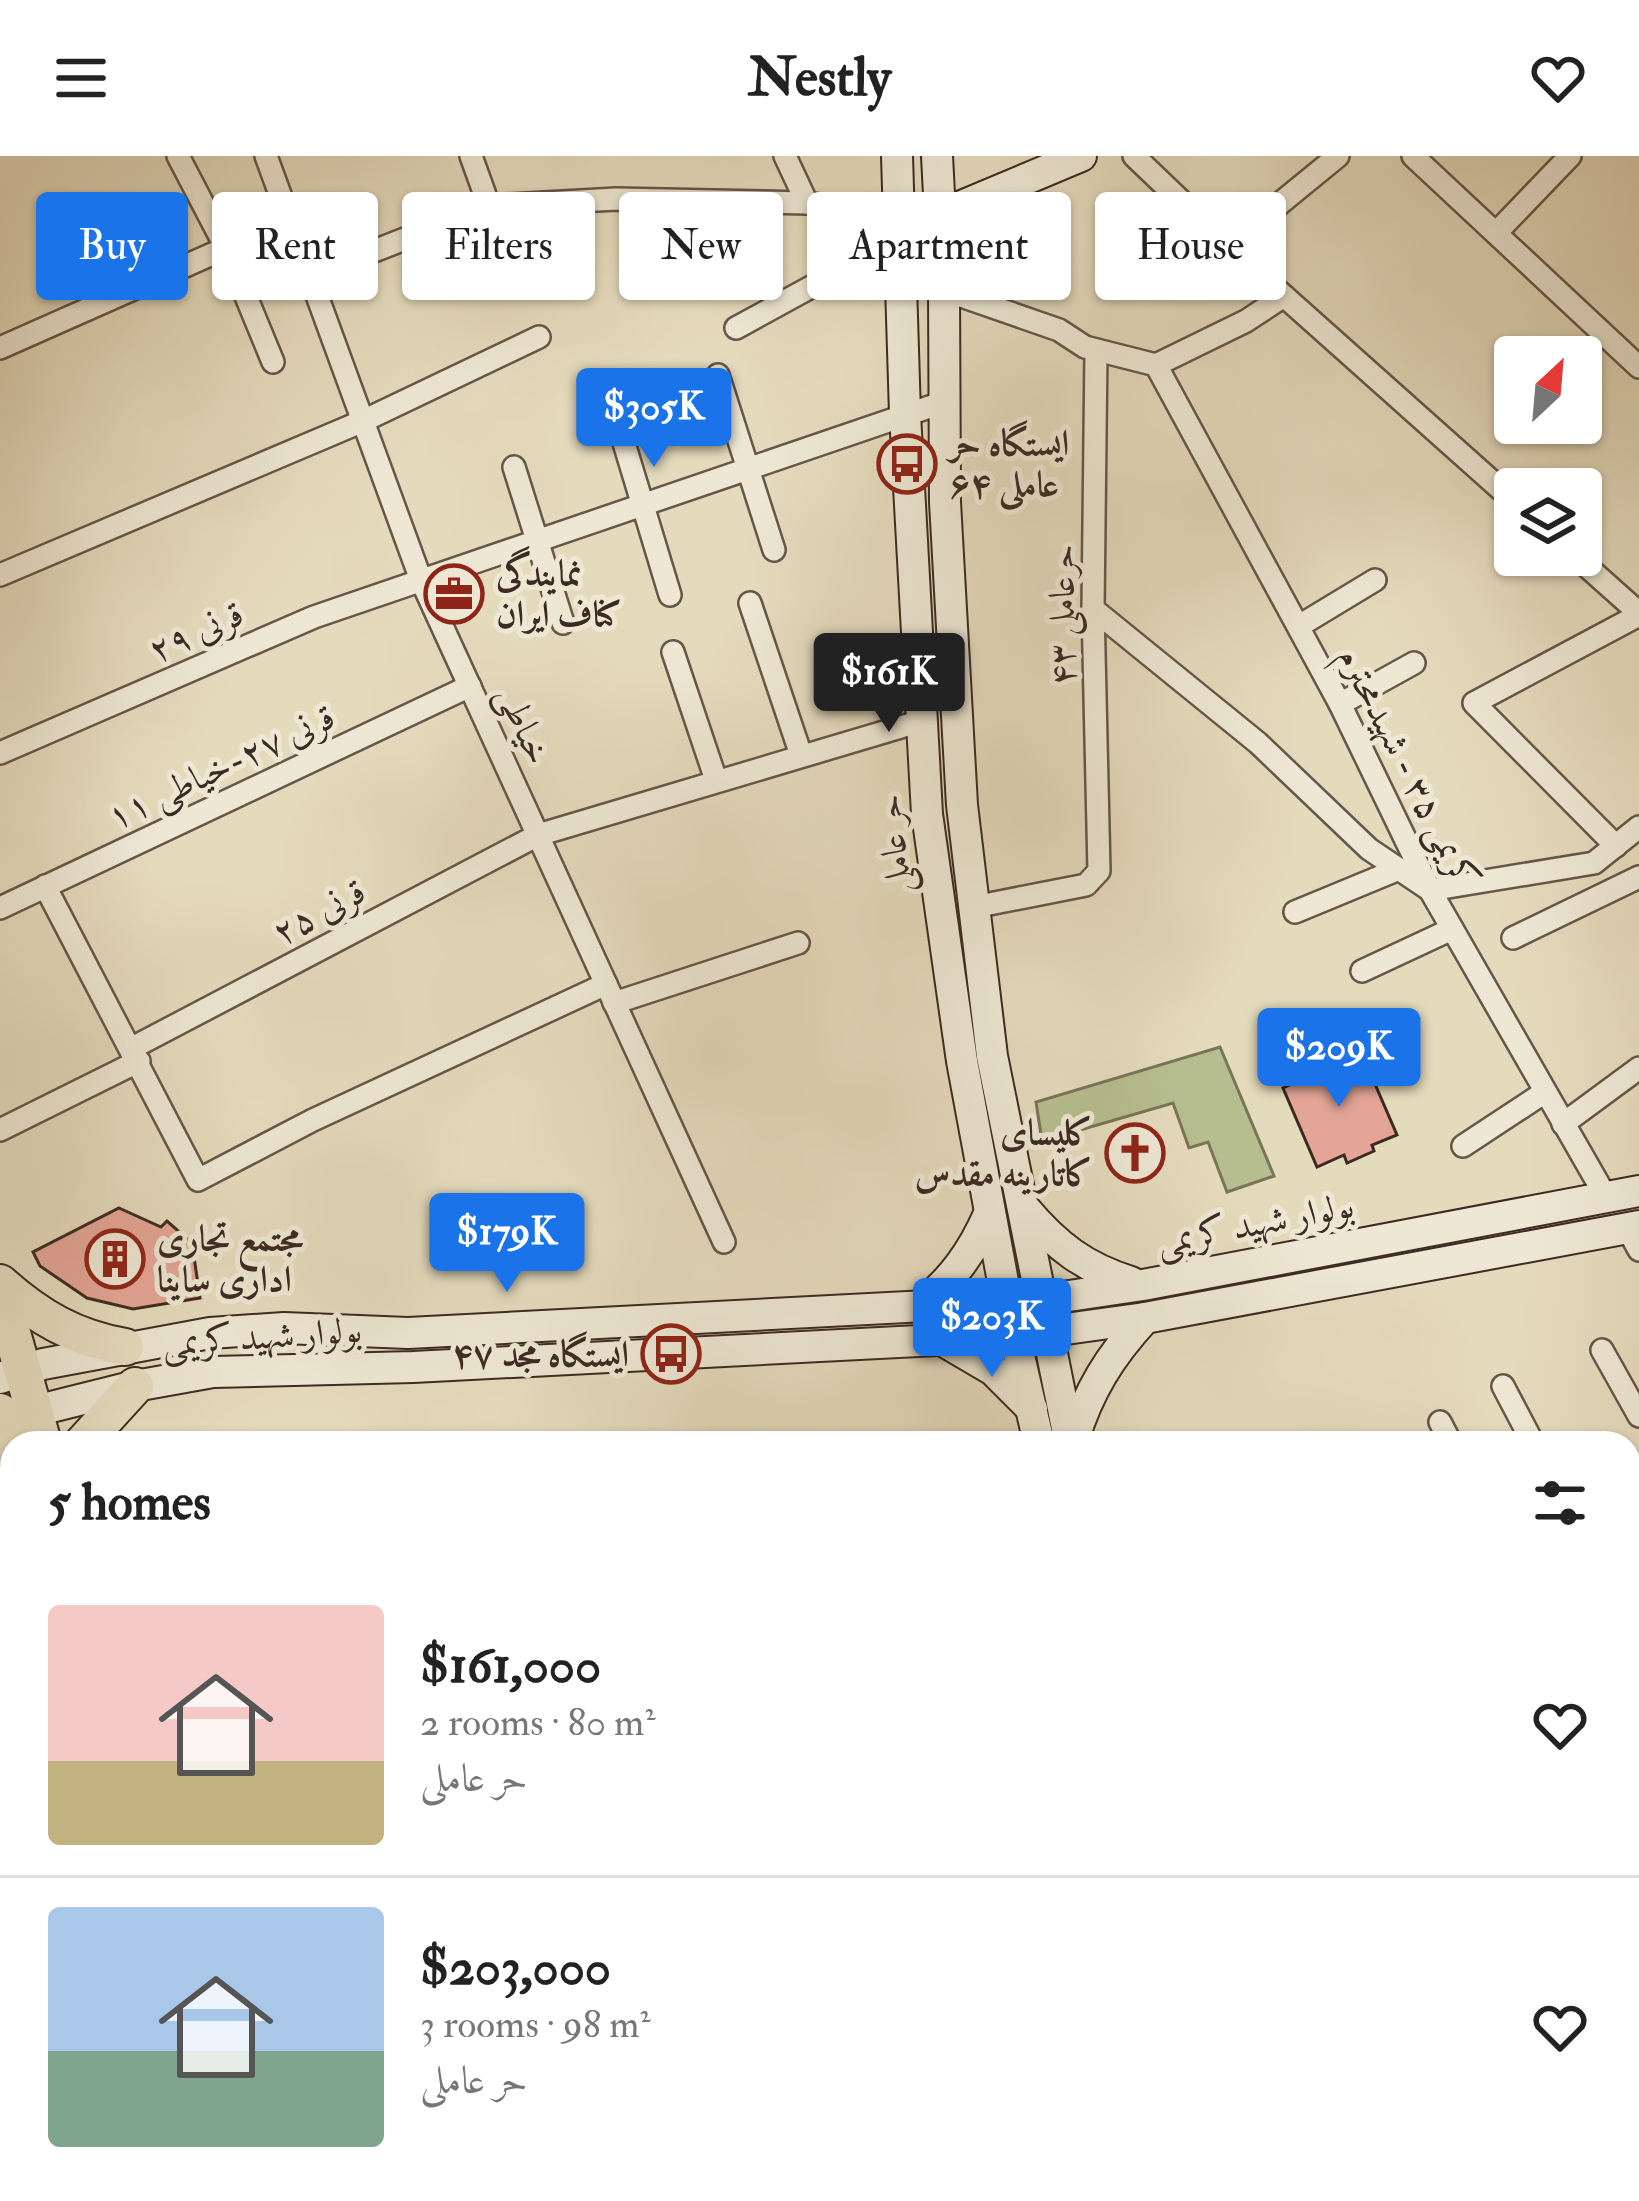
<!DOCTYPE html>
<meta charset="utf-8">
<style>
body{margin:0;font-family:"IM FELL Double Pica",Amiri,serif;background:#f2f2f2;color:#222;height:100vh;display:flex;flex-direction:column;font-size:45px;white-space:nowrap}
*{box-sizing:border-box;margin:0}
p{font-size:39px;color:#767676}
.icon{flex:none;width:66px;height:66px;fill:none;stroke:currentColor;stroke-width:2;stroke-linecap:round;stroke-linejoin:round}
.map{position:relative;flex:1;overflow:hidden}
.side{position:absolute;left:0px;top:1275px;width:1641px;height:771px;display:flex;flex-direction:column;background:#fff;border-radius:36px 36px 0 0;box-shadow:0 3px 9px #0004}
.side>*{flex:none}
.top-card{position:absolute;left:36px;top:36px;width:1569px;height:108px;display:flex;gap:24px}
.needle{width:78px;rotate:26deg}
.fabs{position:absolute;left:1494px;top:180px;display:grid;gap:24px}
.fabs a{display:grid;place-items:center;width:108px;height:108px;border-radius:12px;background:#fff;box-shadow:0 3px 9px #0004;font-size:60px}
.price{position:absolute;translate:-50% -102px;padding:0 27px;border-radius:12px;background:#1a73e8;color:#fff;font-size:39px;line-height:78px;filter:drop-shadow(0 3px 6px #0008)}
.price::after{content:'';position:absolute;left:50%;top:72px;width:36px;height:27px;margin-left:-18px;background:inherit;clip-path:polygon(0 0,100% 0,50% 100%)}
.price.selected{background:#222;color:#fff}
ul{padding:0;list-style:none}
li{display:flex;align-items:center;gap:36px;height:300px;padding:0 48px}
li+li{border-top:3px solid #e0e0e0}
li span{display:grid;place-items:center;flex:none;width:336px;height:240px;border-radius:12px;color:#555}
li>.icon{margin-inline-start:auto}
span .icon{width:144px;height:144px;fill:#fffc;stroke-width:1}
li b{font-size:51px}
h2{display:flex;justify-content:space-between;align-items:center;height:144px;padding:0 48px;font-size:51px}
.tag{padding:0 42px;border-radius:12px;background:#fff;box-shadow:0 3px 9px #0004;font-size:42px;line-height:108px}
.tag.selected{background:#1a73e8;color:#fff}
header{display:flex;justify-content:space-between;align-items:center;height:156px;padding:0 48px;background:#fff;font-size:54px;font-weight:700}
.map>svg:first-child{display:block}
</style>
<header><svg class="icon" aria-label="menu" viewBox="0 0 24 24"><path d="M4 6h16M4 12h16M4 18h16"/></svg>Nestly<svg class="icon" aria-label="heart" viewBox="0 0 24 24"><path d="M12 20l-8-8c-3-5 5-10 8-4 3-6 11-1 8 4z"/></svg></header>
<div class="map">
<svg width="1639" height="2045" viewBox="0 0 1639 2045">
<rect width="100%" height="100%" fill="#e4dabc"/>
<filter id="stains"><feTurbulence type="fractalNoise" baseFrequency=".00167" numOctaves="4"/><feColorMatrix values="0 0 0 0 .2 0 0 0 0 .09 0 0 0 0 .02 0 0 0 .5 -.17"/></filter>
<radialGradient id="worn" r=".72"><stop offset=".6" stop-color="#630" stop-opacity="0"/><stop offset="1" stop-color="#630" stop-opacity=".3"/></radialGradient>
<path fill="#b6be8f" stroke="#7a7459" stroke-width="3" d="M1220,891L1274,1020L1227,1036L1208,986L1189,992L1173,947L1042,985L1036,946Z"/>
<g fill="#e4a596" stroke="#3d2a23" stroke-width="3">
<path d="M1362,898L1397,979L1372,989L1374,995L1347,1007L1344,999L1317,1011L1283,932L1307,921V910L1313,901L1324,899L1338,908Z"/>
<path d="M119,1052L161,1071L167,1065L192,1087L200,1142L133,1153L87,1142L40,1110L33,1096Z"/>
</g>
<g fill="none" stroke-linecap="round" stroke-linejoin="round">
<g stroke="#675649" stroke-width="26">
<g id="street">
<path d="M178,0L226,92L273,206"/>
<path d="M266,0L421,424L724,1086"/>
<path d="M471,0L489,50"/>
<path d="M785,0L807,47"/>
<path d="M1134,0L1228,90L1515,346"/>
<path d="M1413,0L1639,211"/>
<path d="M1496,77L1570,0"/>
<path d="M1228,90L1338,0"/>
<path d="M310,120L489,50L616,43L807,47L896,60"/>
<path d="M944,134L1059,174L1085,191L1156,209"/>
<path d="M736,172L897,84"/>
<path d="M0,192L289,64"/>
<path d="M1156,209L1340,548L1430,734L1606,1041"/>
<path d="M1156,209L1246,165L1284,140"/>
<path d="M718,219L774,394"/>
<path d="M621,277L670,439"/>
<path d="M514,311L563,467"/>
<path d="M1574,399L1639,457"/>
<path d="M0,419L363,265L539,181"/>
<path d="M750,447L801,599"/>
<path d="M1093,453L1258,587L1369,693L1430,734L1594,707L1639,671"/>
<path d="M1299,470L1375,424"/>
<path d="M673,496L716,624"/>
<path d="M1340,548L1414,507"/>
<path d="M0,597L314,461L944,246"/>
<path d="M1616,690L1474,547L1639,459"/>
<path d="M45,730L198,1024L313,964L606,828"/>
<path d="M974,751L1086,729L1099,715L1093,453L1096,194"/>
<path d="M0,752L470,530"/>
<path d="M1295,756L1399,713"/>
<path d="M1513,782L1639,721"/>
<path d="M1362,815L1452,773"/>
<path d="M614,847L798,787"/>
<path d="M132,892L538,679L921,565"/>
<path d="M1563,968L1639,912"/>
<path d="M0,974L139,905"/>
<path d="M1463,990L1545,936"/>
<path d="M1627,1072L1639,1094"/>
<path d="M1602,1194L1639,1260"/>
<path d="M1503,1230L1533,1287"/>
<path d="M1440,1266L1451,1287"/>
<path d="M1629,1388L1639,1384"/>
<path d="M1629,1537L1630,1538"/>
<path d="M1629,1817L1639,1845"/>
<path d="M0,1821L12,1815"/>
<path d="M401,2034L404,2045"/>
<path d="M466,2034L469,2045"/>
<path d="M795,2034L798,2045"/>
<path d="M1446,2034L1450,2045"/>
<path d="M1503,2034L1509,2045"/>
<path d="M1628,2034L1633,2045"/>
<path d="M1575,2038L1584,2034"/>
<path d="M549,2045L590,2034"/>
<path d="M959,2045L997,2034"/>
</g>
</g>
<g stroke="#3d2a23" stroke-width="34">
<g id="secondary">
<path d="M897,0L905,258L927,658L962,905L1007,1147L1039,1287"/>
<path d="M937,0L944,134L945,346L962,649L992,900L1070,1287"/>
<path d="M938,60L1081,0"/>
<path d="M1025,1053C1056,1090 1085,1112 1131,1126"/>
<path d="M919,1151C952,1124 972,1097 989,1058"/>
<path d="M942,1184L993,1214L1032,1253"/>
<path d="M0,1222L43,1208L210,1177L284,1172L408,1177L1042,1144L1143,1129L1639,1035"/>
<path d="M11,1261L135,1230L213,1216L413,1211L1016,1180L1145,1162L1639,1070"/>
<path d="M1073,1285C1088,1235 1110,1200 1145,1162"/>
<path d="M1629,1724L1639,1721"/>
<path d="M1239,2034L1244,2045"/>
</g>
</g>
<g stroke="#3d2a23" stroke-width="40">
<g id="primary">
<path d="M0,1127C38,1161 74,1182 125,1191"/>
<path d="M0,1134L43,1287"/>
<path d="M0,1256L12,1295"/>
<path d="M83,1287L135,1230"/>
<path d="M0,1505L12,1526"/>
<path d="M250,2034L253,2045"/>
</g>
</g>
<use href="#street" stroke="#ede7d3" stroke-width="21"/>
<use href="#secondary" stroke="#ede7d3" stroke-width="30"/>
<use href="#primary" stroke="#e4dabc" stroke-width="36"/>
</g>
<defs>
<g id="bus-ring" transform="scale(3)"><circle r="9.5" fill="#ede7d3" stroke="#8f2418" stroke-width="1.5"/><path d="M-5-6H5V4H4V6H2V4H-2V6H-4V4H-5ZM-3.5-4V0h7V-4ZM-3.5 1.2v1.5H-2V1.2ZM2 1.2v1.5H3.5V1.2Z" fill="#8f2418"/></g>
<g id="office-ring" transform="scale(3)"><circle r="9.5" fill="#ede7d3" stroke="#8f2418" stroke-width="1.5"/><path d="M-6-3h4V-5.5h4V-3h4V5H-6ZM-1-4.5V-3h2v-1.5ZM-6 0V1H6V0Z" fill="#8f2418"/></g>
<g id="church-ring" transform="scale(3)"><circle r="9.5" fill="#ede7d3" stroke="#8f2418" stroke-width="1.5"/><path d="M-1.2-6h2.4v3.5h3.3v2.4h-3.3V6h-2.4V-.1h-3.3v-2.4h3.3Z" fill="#8f2418"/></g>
<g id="building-ring" transform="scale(3)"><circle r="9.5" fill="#ede7d3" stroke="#8f2418" stroke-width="1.5"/><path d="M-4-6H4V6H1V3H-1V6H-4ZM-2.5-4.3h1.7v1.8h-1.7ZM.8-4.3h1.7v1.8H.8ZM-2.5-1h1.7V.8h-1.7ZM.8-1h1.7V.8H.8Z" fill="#8f2418"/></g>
</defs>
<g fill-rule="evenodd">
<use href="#bus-ring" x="907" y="308"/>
<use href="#office-ring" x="454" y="438"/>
<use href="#church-ring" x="1135" y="997"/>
<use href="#building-ring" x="115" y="1103"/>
<use href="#bus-ring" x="671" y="1198"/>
</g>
<g text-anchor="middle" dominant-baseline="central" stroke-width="10" stroke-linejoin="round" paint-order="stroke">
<g font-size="36" font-weight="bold" fill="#3d2a23" stroke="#ede7d3" text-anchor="start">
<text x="949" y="287">ایستگاه حر<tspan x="949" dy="41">عاملی ۶۴</tspan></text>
<text x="496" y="417">نمایندگی<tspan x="496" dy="41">کناف ایران</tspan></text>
<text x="1093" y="976" text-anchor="end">کلیسای<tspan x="1093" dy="41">کاتارینه مقدس</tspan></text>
<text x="157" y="1082">مجتمع تجاری<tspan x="157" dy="41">اداری ساینا</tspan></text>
<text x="629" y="1198" text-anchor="end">ایستگاه مجد ۴۷</text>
</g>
<g font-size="36" fill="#3d2a23" stroke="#ede7d3">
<text transform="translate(1062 459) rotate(-90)">حرعاملی ۴۳</text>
<text transform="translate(196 476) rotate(-24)">قرنی ۲۹</text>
<text transform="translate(524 569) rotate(66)">خیاطی</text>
<text transform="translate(221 611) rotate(-25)">قرنی ۲۷-خیاطی ۱۱</text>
<text transform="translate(1408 612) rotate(63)">کریمی ۳۵ - شهیدمحترم</text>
<text transform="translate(894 688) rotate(-97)">حر عاملی</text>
<text transform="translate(319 756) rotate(-28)">قرنی ۲۵</text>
<text transform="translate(1255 1068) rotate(-11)">بولوار شهید کریمی</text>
<text transform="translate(262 1181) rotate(-4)">بولوار شهید کریمی</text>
</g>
</g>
<rect width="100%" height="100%" filter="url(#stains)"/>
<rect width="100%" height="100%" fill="url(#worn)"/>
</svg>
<div class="fabs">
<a><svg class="needle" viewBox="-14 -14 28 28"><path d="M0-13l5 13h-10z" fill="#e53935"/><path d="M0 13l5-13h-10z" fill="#767676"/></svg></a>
<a><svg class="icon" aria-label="layers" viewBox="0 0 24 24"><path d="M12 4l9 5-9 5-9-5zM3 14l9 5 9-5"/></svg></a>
</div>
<b class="price" style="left:654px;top:314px">$305K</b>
<b class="price selected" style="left:889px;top:579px">$161K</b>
<b class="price" style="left:1339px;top:954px">$209K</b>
<b class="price" style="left:507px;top:1139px">$179K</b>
<b class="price" style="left:992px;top:1224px">$203K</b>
<div class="top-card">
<a class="tag selected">Buy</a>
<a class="tag">Rent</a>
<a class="tag">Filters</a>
<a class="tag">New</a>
<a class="tag">Apartment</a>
<a class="tag">House</a>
</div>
<section class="side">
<h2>5 homes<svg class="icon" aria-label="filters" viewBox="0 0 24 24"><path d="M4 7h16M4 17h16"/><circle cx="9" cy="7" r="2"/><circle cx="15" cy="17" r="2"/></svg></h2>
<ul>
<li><span style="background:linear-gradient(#f6c9c9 65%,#c2b280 0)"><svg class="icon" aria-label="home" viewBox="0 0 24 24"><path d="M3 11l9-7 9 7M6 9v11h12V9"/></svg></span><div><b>$161,000</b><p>2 rooms · 80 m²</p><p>حر عاملی</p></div><svg class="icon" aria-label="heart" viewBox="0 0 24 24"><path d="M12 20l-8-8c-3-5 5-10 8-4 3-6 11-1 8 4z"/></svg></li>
<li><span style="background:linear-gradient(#a9c7e8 60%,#7fa58c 0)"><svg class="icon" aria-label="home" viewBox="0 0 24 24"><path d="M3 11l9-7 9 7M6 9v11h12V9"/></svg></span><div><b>$203,000</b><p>3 rooms · 98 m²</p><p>حر عاملی</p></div><svg class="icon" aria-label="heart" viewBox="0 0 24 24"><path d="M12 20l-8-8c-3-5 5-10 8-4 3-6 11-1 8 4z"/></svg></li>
</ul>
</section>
</div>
